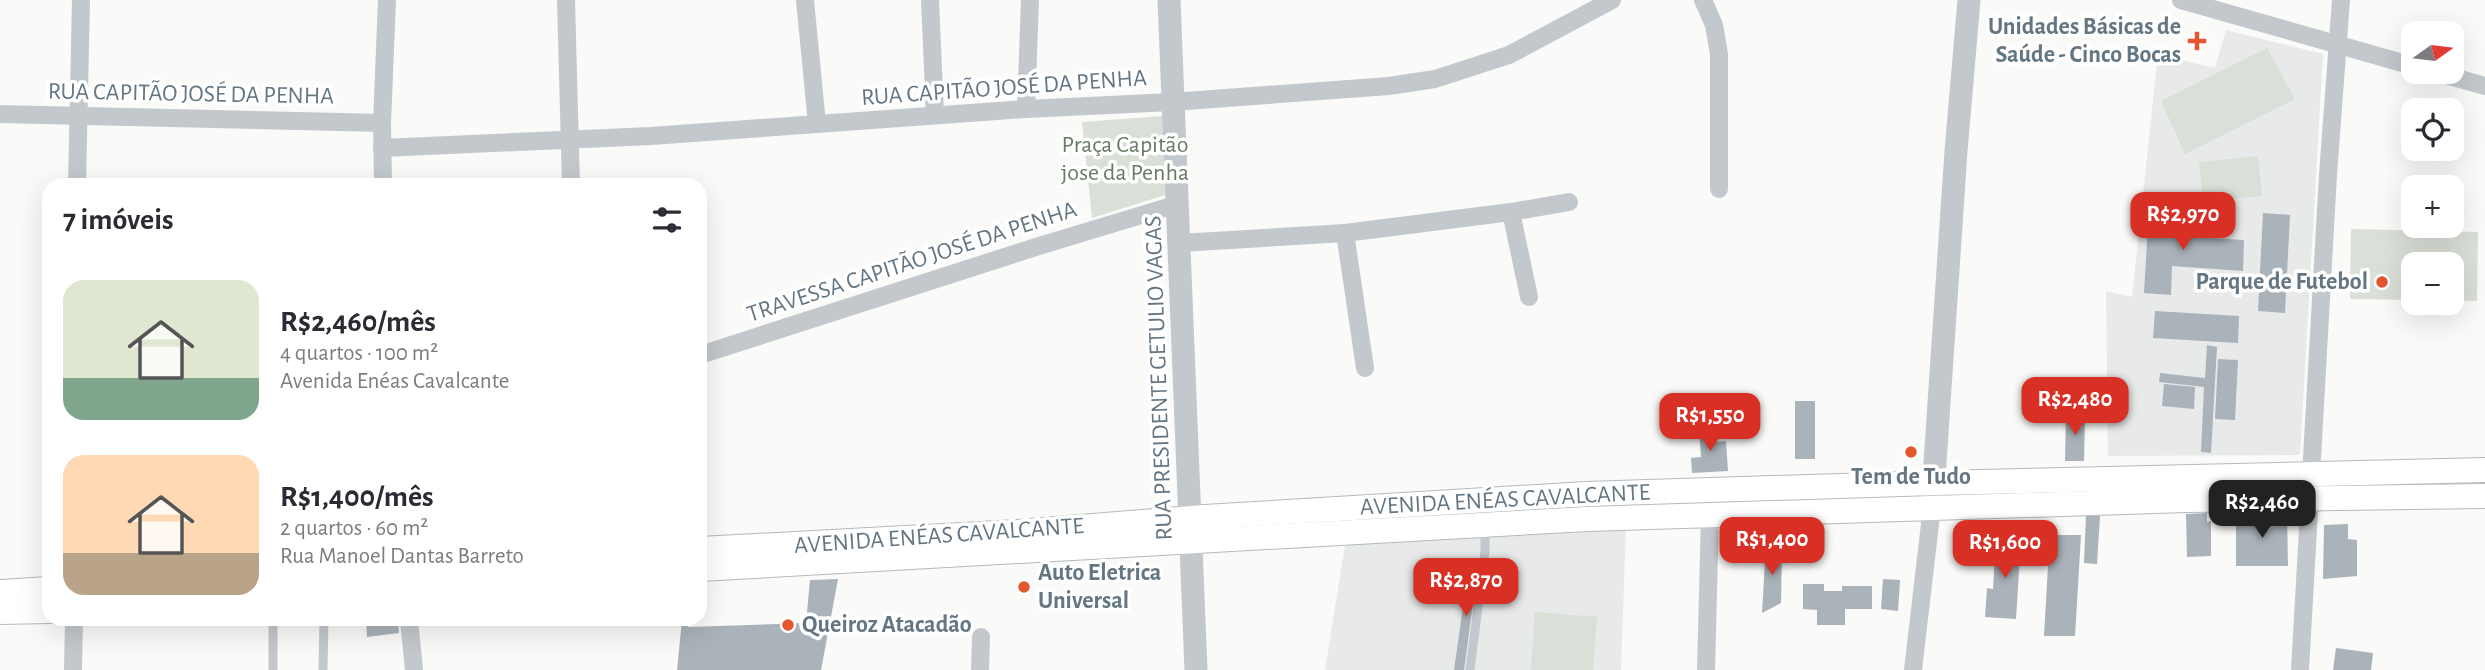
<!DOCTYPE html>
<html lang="pt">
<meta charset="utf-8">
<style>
body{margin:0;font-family:"Alegreya Sans",sans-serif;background:#f7f7f7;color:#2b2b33;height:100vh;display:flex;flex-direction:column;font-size:26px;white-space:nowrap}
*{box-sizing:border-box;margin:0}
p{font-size:23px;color:#7c7c81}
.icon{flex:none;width:38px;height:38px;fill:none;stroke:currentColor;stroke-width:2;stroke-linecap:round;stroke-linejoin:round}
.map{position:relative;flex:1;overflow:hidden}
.sheet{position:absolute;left:42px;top:178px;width:665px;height:448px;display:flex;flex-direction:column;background:#fff;border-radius:21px;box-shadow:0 7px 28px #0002}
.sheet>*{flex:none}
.needle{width:46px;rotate:76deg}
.fabs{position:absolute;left:2401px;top:21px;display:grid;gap:14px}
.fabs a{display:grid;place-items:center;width:63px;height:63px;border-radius:14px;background:#fff;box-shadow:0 7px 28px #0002;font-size:35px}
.price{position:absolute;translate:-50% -60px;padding:0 16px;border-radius:14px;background:#d93025;color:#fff;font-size:23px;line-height:46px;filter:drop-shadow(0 2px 4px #0008)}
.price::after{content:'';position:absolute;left:50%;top:42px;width:21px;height:16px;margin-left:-10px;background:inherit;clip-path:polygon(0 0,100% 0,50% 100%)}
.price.current{background:#222;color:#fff}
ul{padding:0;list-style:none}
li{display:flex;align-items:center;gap:21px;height:175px;padding:0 21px}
li span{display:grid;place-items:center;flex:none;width:196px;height:140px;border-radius:21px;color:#555}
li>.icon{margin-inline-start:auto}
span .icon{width:84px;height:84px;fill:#fffc;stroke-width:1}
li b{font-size:30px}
h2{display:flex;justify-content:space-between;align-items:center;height:84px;padding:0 21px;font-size:30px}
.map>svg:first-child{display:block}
</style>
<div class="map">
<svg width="2485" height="670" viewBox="0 0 2485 670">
<rect width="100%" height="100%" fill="#fafaf8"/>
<g fill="#e8e9e9">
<path d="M2226,30L2323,54L2300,455L2108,456L2106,291L2132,297L2158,54L2215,68Z"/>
<path d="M1626,526L1621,670H1325L1345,545Z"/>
</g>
<g fill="#dadfd7">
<path d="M2267,48L2295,99L2185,154L2161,101Z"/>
<path d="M1163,116L1165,195L1092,218L1082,122Z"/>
<path d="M2258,156L2262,196L2203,201L2199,162Z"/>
<path d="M2351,229L2478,232L2477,301H2452V264H2413V300L2350,299Z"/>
<path d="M1535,612L1597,617L1593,670H1531Z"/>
</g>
<g fill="#aab3b9">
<path d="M2149,208L2177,210L2175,236L2244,240L2243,271L2172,266L2171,295L2144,293Z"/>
<path d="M2263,213L2290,215L2285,313L2258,311Z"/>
<path d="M2155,311L2239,316L2238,343L2153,338Z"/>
<path d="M2207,345L2217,347L2211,453L2201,452L2204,387L2159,382L2160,373L2205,378Z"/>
<path d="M2218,359L2238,360L2235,420L2215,419Z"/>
<path d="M2164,384L2195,387L2194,409L2162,406Z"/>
<rect x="1795" y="401" width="20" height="58"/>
<path d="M2066,413L2085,414L2084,461H2065Z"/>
<path d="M1714,426V442L1726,441L1728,471L1692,473L1691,458L1701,457L1699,427Z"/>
<path d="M2207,513V522L2211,521V556L2187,557L2186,514Z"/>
<path d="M2236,513H2287L2288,566H2236Z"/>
<path d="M2086,515L2100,516L2097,564L2084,563Z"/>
<path d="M2348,524V539L2357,540V576L2323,579L2324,525Z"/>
<path d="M2057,535H2081L2075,636H2044L2048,566H2042L2044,545Z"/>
<path d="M1996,538L2021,539L2016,619L1985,617L1987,588L1993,589Z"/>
<path d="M1766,544L1782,545L1781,603L1762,613Z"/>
<path d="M1469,564L1478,566L1464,670H1454Z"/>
<path d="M838,579L821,670H677L682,620H688V627L806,623L810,580Z"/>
<path d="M1883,579L1900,580L1898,611L1881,609Z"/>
<path d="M1803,584H1824V591H1842V586H1872V609H1845V625H1817V610L1803,609Z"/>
<path d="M366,620H398L399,633L367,637Z"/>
<path d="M2336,648L2373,653L2371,670H2333Z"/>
</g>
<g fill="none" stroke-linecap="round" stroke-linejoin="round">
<g stroke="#b3babf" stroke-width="26">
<g id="secondary">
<path d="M700,549L1017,532L1205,517L1586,494L1934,483L2485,470"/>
<path d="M700,569L1587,519L2186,500L2485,496"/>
<path d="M0,592L49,589"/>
<path d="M0,612L49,611"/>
</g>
</g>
<g stroke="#c3c8cc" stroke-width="9">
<path d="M273,670V620"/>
<path d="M323,670L324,620"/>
<path d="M1470,670L1485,552V527"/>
</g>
<g stroke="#c3c8cc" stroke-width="18">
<path d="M566,0L571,186"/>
<path d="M805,0L817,124"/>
<path d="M930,0L935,115"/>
<path d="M1703,0L1714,25L1719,54V189"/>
<path d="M2181,0L2413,66"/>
<path d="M2436,72L2485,86"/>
<path d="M1026,109L1030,0"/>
<path d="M0,114L382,123"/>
<path d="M382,148L651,136L1026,109L1172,102L1389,86L1435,79L1509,55L1612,0"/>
<path d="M77,186L81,0"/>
<path d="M383,186L382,123L387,0"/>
<path d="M1511,212L1529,297"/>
<path d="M1345,233L1365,368"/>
<path d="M1180,243L1345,233L1511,212L1569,202"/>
<path d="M700,355L1039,246L1178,204"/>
<path d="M409,620L414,670"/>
<path d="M73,670L74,620"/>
<path d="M980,670L981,637"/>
<path d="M1706,670L1710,516"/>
<path d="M1913,670L1932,507"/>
<path d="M2300,670L2328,175L2341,0"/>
</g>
<g stroke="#c3c8cc" stroke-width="23">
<path d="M1169,0L1196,670"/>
<path d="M1932,507L1956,151L1969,0"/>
</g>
<use href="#secondary" stroke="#fff" stroke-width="24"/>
</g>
<g fill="#e4572e" stroke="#fff" stroke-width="2.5">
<path d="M2193.5 30.5h7v7h7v7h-7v7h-7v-7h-7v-7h7z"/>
<circle cx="2382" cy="282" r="7"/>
<circle cx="1911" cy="452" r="7"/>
<circle cx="1024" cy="587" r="7"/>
<circle cx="788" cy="625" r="7"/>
</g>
<g text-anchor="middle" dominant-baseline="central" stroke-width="7" stroke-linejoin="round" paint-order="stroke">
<g font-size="24" font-weight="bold" fill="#657683" stroke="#fff" text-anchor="end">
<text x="2181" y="27">Unidades Básicas de<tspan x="2181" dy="28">Saúde - Cinco Bocas</tspan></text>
<text x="2368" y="282">Parque de Futebol</text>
<text x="1911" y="477" text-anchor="middle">Tem de Tudo</text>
<text x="1038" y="573" text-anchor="start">Auto Eletrica<tspan x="1038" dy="28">Universal</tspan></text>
<text x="802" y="625" text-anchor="start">Queiroz Atacadão</text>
</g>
<g font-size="24" fill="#657683" stroke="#fff">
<text transform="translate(1004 88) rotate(-4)">RUA CAPITÃO JOSÉ DA PENHA</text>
<text transform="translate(191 94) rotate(1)">RUA CAPITÃO JOSÉ DA PENHA</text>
<text transform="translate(912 262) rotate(-18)">TRAVESSA CAPITÃO JOSÉ DA PENHA</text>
<text transform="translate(1159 378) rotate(-92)">RUA PRESIDENTE GETULIO VAGAS</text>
<text transform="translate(1505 500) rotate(-3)">AVENIDA ENÉAS CAVALCANTE</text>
<text transform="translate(939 536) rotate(-4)">AVENIDA ENÉAS CAVALCANTE</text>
</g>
<g font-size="24" fill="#687a64" stroke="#fff">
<text x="1125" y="145">Praça Capitão<tspan x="1125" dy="28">jose da Penha</tspan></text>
</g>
</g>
</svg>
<div class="fabs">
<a><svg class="needle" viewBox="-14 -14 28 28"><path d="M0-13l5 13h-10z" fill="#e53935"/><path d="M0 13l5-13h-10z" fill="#7c7c81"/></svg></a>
<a><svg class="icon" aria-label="locate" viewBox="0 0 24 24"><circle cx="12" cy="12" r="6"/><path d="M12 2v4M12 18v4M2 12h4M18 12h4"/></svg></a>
<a>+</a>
<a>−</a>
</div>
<b class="price" style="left:2183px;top:252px">R$2,970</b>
<b class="price" style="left:2075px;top:437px">R$2,480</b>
<b class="price" style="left:1710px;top:453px">R$1,550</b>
<b class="price current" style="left:2262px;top:540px">R$2,460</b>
<b class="price" style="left:1772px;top:577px">R$1,400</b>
<b class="price" style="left:2005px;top:580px">R$1,600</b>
<b class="price" style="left:1466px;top:618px">R$2,870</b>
<section class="sheet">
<h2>7 imóveis<svg class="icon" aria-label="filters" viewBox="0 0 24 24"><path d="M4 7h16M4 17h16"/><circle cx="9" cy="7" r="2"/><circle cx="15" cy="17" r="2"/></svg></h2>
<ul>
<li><span style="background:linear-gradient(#dfe7d0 70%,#7fa58c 0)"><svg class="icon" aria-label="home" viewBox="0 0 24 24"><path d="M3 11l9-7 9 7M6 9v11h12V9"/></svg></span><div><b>R$2,460/mês</b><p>4 quartos · 100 m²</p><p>Avenida Enéas Cavalcante</p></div></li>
<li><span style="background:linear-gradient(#ffd9b3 70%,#b9a48a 0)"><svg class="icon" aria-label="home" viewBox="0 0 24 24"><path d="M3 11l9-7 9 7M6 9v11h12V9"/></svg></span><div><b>R$1,400/mês</b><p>2 quartos · 60 m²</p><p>Rua Manoel Dantas Barreto</p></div></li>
</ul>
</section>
</div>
